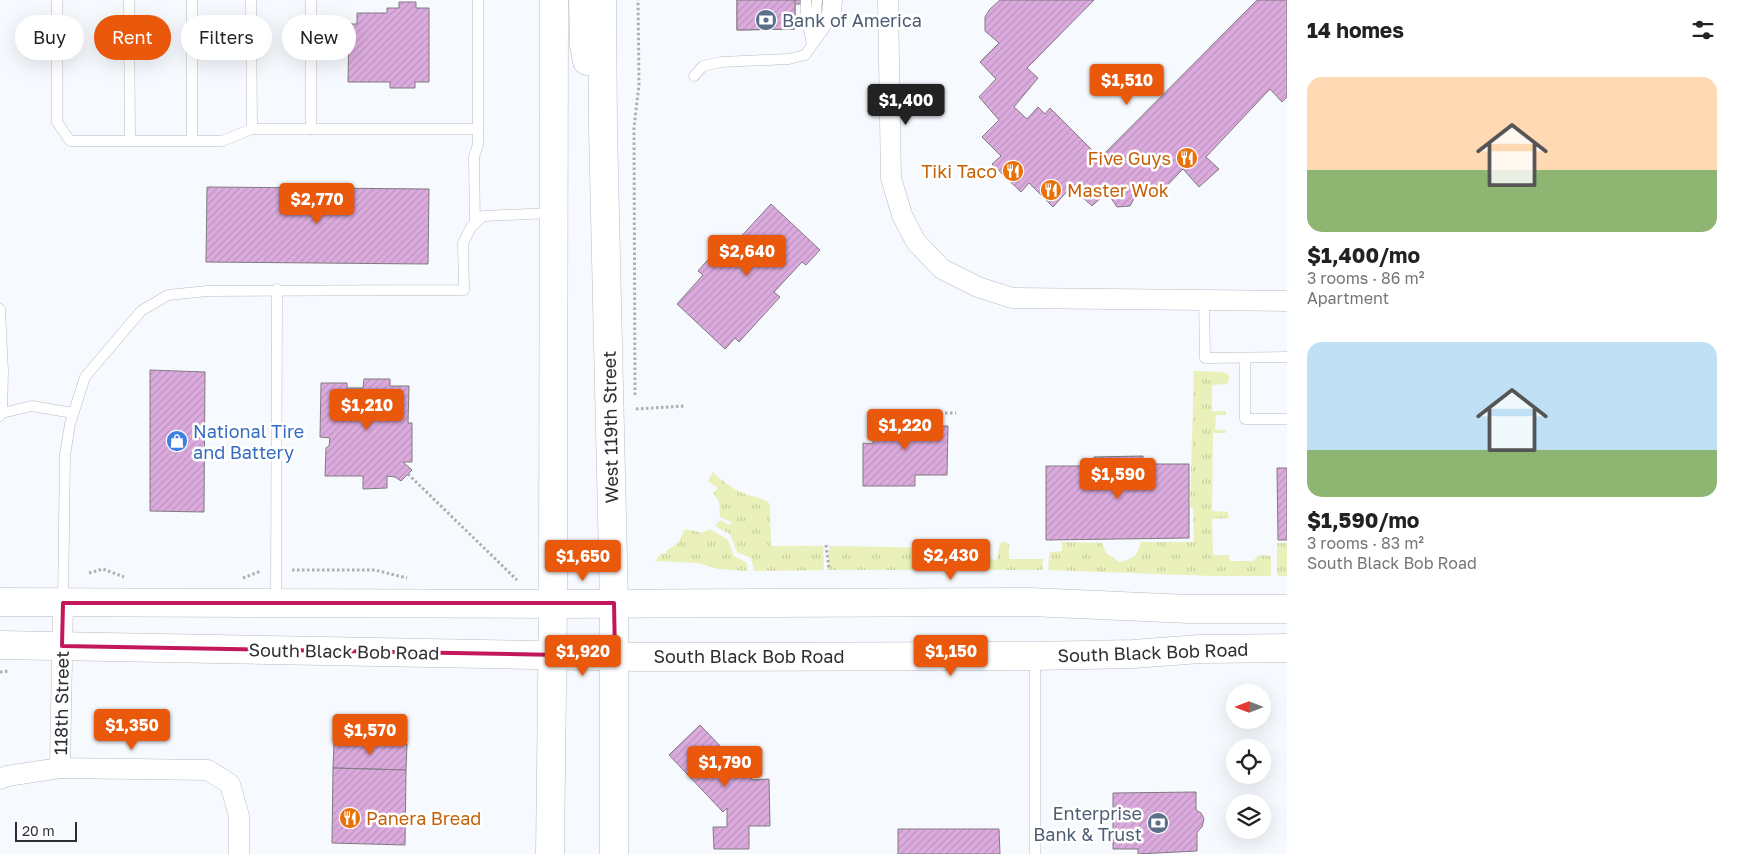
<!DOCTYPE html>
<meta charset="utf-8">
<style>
body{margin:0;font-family:"Golos Text",sans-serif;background:#f6f6f6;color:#222;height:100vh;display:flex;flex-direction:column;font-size:19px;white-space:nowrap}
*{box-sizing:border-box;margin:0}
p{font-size:16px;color:#767676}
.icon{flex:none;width:28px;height:28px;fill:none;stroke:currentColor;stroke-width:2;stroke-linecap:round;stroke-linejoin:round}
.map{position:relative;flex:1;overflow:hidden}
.panel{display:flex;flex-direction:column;background:#fff;width:450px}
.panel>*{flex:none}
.guide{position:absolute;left:15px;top:15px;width:475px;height:45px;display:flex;gap:10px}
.needle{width:32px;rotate:270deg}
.buttons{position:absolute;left:1226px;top:684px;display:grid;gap:10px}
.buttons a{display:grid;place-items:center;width:45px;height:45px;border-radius:50%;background:#fff;box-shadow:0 5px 20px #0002;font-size:25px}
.scale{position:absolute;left:15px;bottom:12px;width:62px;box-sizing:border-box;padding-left:5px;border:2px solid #2c2e31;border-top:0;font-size:14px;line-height:18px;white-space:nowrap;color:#2c2e31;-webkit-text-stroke:4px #fff;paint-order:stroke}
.price{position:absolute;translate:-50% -42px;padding:0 11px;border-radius:5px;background:#ea580c;color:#fff;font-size:16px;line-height:32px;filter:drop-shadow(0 1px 2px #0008)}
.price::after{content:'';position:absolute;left:50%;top:30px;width:15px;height:11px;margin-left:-8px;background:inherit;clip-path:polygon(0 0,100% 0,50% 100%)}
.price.selected{background:#222;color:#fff}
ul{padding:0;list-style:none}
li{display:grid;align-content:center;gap:10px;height:265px;padding:0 20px}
li span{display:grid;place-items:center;height:155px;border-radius:15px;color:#555}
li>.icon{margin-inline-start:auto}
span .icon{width:90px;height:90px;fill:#fffc;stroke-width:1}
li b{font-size:21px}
h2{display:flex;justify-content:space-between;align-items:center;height:60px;padding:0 20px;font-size:21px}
.pill{padding:0 18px;border-radius:22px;background:#fff;box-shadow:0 5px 20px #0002;font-size:18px;line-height:45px}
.pill.selected{background:#ea580c;color:#fff}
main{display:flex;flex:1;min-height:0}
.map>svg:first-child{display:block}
</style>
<main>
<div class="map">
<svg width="1287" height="854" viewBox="0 0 1287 854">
<defs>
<pattern id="grass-tufts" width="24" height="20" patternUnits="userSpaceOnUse" patternTransform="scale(1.25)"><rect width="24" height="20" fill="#e9f0b9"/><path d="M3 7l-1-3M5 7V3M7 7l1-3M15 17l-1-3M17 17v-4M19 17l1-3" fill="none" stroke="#c8cea0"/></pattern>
<pattern id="building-hatch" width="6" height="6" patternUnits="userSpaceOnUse" patternTransform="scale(1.25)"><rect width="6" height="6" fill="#dcabde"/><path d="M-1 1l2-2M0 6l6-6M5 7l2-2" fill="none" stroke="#bd93bf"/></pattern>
</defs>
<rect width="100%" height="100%" fill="#f6f9fd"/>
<g fill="url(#grass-tufts)">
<path d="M1194,371L1223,372L1230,376L1227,384L1212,385V411H1226V415H1216L1215,430H1226V433H1213L1212,511L1228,512L1229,518L1212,519L1213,555H1229L1230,561H1253L1259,555L1271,556V576H1213L1048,570L1050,552L1062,551V542L1102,543L1106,553L1119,562C1131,560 1139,556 1140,542H1194L1193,507H1190Z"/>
<path d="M713,472C722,481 731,488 743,493C752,497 763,497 770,504L771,546H823L824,570L754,571L751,558L737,552L730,534L715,526L720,520L730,525L732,522L720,517L719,501L713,493L718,488L708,481Z"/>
<path d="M685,529L702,533L710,529L728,540L734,556L747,563L748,571L718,569L698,563L655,561L662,553L667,554L666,551L678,543Z"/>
<path d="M1004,541L1009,545V559H1043V570H828L829,546L947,548L989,555L994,561L997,559L1000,543Z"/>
<rect x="1277" y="543" width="10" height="33"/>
</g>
<g fill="url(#building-hatch)" stroke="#807a80">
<path d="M737,0H835V4H795V29L737,30Z"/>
<path d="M737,0H795V29L737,30Z"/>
<path d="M1000,0H1094L1027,68L1038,78L1014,107L1027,119L1038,107L1045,114L1050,108L1100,158L1257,0H1287V97L1282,102L1270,89L1206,157L1219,169L1199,187L1183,169L1156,197L1148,184L1135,197L1130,206L1117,207L1107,192L1092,206L1071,187L1053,207L1029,183L1021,192L992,164L1001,156L982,137L999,120L979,97L996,79L980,62L999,43L985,31V17L990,9Z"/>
<path d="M399,2H416V8H429V82H415V88H390V82H348L349,24H357V13H387V8H399Z"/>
<path d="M207,187L429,189L428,264L206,262Z"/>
<path d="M771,204L820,250L806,265L802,262L774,292L780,297L739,342L735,338L725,349L677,304L703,275L698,271L729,236L736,242Z"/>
<path d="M150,370L205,372L204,512L150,511Z"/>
<path d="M364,379H390V386H409L408,423H412V462H403L412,470L401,481L395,477L387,476V488L363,489V476H325L326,448L329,446L330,438L320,437L321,383H347V388H363Z"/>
<path d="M887,415H938V426H948L947,475H915V486H863V443L873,444L874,423H886Z"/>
<path d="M1143,456V464H1189V538L1046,540V466H1094V457Z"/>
<path d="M1277,468H1287V540H1278Z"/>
<path d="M700,725L753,780L769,779L770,826H749V849H714L713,827H727V808L723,812L669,755Z"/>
<path d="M334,742L407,744L406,770L333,768Z"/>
<path d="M333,768L406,770L405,845L332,843Z"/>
<path d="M1196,792V810L1201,813L1204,819L1202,827L1197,832V851L1138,854V849H1113V793Z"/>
<path d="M898,829H999L1000,854H898Z"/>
</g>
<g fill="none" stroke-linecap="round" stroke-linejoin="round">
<g stroke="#b7bcc3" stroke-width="11">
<g id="lane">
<path d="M57,0V122L70,141H222L252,129"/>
<path d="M129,0L130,141"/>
<path d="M192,0V141"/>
<path d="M251,0L252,129H478"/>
<path d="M311,0V129"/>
<path d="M806,0V17L812,44"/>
<path d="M822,23L828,12V0"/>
<path d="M813,39L817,0"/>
<path d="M694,76L703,66L721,62L789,59L805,55L836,12L837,0"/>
<path d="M475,224L474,157L478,144V0"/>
<path d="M1204,300L1205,358L1287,357"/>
<path d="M0,309L3,371L2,413"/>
<path d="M1245,358V419H1287"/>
<path d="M0,416L2,413L32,406L73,413"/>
<path d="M63,601L65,455L70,424L85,377L141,311L168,295L207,291L464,290L463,243L471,227L483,216L552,213"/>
<path d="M276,602L277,289"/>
<path d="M1035,658V854"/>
</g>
</g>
<g stroke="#b7bcc3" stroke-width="21">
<g id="street">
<path d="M888,0L891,178L902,215L916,242L942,269L978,287L1012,298L1287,301"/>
<path d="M63,603L60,768L208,770L230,784L239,816V854"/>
<path d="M0,779L7,776L60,768"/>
</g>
</g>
<g stroke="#b7bcc3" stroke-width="29">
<g id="secondary">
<path d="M0,602L553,604L1030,602L1189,609H1287"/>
<path d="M0,645L639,657L1035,656L1133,654L1200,649L1287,648"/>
</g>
</g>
<g stroke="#b7bcc3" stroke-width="29">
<g id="primary">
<path d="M583,0L584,45L587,61"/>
<path d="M602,0L603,128L614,603V854"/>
<path d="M550,854L553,604L554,0"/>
</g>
</g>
<g stroke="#adafb3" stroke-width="3" stroke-dasharray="2.5 2.5" stroke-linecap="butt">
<path d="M635,395L634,128L639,84L638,0"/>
<path d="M636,409L684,406"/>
<path d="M940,413H956"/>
<path d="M408,474L517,580"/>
<path d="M826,545L829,569"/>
<path d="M292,570H375L407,578"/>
<path d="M89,573L103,569L124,577"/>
<path d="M243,578L261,571"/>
<path d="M0,672L9,671"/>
</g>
<use href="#lane" stroke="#fff" stroke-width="10"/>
<use href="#street" stroke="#fff" stroke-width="20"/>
<use href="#secondary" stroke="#fff" stroke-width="28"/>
<use href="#primary" stroke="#fff" stroke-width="28"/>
</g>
<path fill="none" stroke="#c2185b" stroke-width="4" stroke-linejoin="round" d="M63,603H614L615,656L62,646Z"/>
<defs>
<g id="bank-disc" transform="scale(1.125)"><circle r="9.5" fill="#5c6f8a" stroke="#fff"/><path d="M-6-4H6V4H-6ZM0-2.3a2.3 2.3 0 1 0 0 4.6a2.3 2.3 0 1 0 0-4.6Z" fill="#fff"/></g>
<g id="restaurant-disc" transform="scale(1.125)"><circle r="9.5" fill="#e8710a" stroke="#fff"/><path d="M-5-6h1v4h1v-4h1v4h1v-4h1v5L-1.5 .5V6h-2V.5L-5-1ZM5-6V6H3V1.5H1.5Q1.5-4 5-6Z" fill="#fff"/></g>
<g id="shop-disc" transform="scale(1.125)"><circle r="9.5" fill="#3f7fe0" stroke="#fff"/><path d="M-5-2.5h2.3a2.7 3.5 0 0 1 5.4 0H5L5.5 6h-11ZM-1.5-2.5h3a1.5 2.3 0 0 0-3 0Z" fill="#fff"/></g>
</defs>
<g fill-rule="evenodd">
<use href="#bank-disc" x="766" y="20"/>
<use href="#restaurant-disc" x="1187" y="158"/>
<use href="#restaurant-disc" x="1013" y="171"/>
<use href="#restaurant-disc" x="1051" y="190"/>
<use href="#shop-disc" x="177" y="441"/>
<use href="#restaurant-disc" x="350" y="818"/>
<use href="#bank-disc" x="1158" y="823"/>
</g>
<g text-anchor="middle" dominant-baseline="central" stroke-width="5" stroke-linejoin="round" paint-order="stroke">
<g font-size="18" fill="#4e5e75" stroke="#fff" text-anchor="start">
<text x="782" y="20">Bank of America</text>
<text x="1142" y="813" text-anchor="end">Enterprise<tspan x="1142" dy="21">Bank &amp; Trust</tspan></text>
</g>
<g font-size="18" fill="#c56008" stroke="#fff" text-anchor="end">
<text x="1171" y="158">Five Guys</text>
<text x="997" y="171">Tiki Taco</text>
<text x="1067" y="190" text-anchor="start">Master Wok</text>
<text x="366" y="818" text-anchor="start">Panera Bread</text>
</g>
<g font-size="18" fill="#2c2e31" stroke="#fff">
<text transform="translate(610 427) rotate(-91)">West 119th Street</text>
<text transform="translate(344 651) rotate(1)">South Black Bob Road</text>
<text transform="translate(1153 652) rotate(-2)">South Black Bob Road</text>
<text x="749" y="656">South Black Bob Road</text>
<text transform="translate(61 703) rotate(-89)">118th Street</text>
</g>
<g font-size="18" fill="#366cbe" stroke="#fff" text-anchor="start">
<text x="193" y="431">National Tire<tspan x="193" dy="21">and Battery</tspan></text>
</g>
</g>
</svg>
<div class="buttons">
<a><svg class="needle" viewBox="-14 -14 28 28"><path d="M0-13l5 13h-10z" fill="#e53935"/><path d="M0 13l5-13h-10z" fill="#767676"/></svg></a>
<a><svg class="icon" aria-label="locate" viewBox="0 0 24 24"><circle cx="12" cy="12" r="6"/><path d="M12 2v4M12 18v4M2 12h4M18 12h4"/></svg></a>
<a><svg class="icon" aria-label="layers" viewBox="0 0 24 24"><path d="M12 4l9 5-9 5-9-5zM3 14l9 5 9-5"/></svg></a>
</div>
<div class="scale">20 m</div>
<b class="price" style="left:1127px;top:106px">$1,510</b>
<b class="price selected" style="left:906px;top:126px">$1,400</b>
<b class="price" style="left:317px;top:225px">$2,770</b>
<b class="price" style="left:747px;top:277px">$2,640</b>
<b class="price" style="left:367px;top:431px">$1,210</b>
<b class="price" style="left:905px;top:451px">$1,220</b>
<b class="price" style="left:1118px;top:500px">$1,590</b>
<b class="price" style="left:951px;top:581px">$2,430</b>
<b class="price" style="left:583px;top:582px">$1,650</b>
<b class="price" style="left:583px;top:677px">$1,920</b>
<b class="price" style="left:951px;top:677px">$1,150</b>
<b class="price" style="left:132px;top:751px">$1,350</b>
<b class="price" style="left:370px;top:756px">$1,570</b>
<b class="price" style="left:725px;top:788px">$1,790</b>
<div class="guide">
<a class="pill">Buy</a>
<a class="pill selected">Rent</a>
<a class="pill">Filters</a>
<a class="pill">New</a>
</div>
</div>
<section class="panel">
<h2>14 homes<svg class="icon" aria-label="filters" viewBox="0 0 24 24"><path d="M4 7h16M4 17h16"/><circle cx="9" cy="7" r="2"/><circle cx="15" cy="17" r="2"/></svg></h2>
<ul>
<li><span style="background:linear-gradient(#ffd9b3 60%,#8fb573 0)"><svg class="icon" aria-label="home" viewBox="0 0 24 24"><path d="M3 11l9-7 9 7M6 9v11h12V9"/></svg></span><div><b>$1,400/mo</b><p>3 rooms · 86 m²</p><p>Apartment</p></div></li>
<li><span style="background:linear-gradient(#bfe0f5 70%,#8fb573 0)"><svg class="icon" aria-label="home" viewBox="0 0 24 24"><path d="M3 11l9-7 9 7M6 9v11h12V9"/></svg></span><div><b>$1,590/mo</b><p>3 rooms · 83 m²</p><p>South Black Bob Road</p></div></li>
</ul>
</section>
</main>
